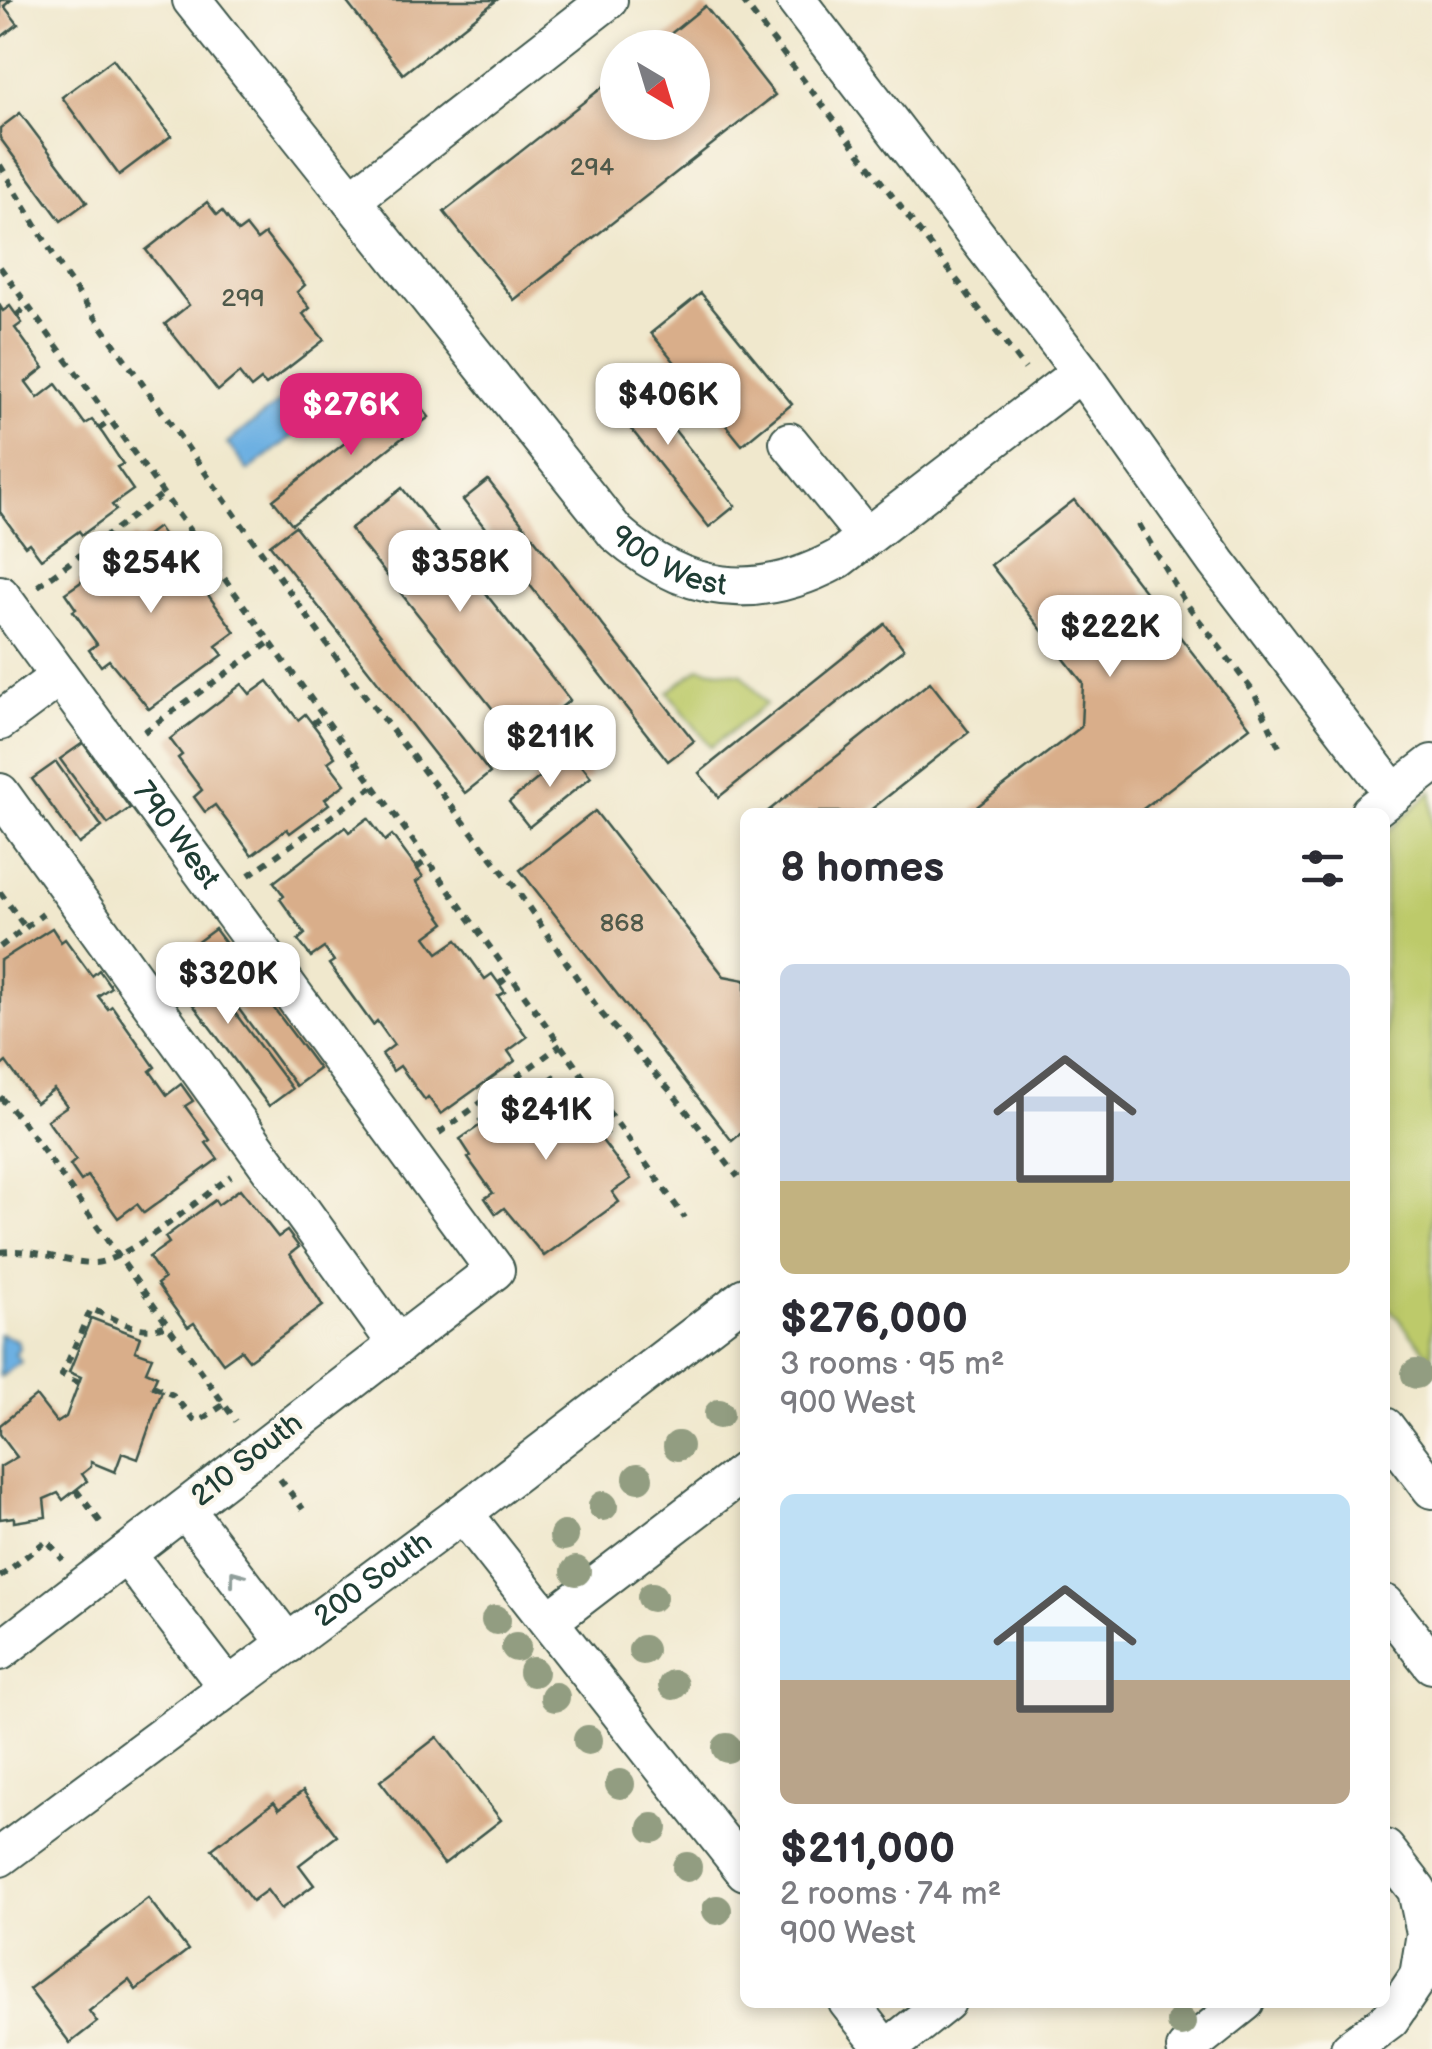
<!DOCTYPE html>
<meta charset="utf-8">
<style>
body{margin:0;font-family:"Balsamiq Sans",sans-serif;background:#f2f2f3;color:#2b2b33;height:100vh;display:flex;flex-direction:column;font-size:38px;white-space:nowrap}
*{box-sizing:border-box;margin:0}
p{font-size:32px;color:#7c7c81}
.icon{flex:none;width:55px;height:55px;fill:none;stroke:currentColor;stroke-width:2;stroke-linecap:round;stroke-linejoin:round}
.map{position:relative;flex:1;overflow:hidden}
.panel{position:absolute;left:740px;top:808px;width:650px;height:1200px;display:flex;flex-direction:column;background:#fff;border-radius:15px;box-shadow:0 5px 15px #0003}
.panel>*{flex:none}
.needle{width:65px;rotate:142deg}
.buttons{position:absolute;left:600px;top:30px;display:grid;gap:20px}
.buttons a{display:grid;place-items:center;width:110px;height:110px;border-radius:50%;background:#fff;box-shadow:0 5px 15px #0003;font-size:50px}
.price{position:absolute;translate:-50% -85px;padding:0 22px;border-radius:20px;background:#fff;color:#222;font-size:32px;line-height:65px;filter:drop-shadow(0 2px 5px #0008)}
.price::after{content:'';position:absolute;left:50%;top:60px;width:30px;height:22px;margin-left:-15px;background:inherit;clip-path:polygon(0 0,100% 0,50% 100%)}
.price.active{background:#db2777;color:#fff}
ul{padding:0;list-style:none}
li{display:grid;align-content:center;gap:20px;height:530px;padding:0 40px}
li span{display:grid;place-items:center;height:310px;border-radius:15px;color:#555}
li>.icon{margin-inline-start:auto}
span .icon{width:180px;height:180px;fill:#fffc;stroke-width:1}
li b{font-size:42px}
h2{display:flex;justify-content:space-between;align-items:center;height:120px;padding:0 40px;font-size:42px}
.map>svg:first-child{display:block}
</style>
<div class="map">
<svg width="1432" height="2049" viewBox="0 0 1432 2049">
<rect width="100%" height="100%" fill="#fbf7ec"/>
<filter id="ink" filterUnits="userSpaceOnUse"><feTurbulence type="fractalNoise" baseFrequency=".01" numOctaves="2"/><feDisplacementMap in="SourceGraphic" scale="20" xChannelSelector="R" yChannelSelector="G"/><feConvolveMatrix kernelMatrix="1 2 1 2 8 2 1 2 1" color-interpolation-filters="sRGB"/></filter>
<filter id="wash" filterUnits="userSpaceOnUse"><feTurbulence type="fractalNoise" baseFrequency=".0048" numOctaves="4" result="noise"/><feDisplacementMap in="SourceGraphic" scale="40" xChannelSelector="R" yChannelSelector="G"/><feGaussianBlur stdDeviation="2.25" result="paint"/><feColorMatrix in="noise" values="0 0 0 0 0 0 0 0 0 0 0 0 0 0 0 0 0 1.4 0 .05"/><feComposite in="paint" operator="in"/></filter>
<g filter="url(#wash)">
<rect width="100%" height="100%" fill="#f0e8cd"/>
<g fill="#bdca6b" stroke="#6e8450" stroke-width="2.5">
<path d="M699,668L742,674L766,704L711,747L668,692Z"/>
<path d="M1432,791V1359L1385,1303V834Z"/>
</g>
<g fill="#6db0e2" stroke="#46768b" stroke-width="2.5">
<path d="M296,389L317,417L248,471L227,443Z"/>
<path d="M0,1334L17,1340L19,1348L15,1354L21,1362L0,1377Z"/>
</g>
<g id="blocks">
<g fill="#d9ae8a">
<path d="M11,0L4,6L18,24L0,38V0Z"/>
<path d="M345,0H497L403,74Z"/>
<path d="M705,6L775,95L514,300L444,212L618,75V122H692V48H653Z"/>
<path d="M113,59L171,136L119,175L62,97Z"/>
<path d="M20,113L87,202L61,221L0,138V128Z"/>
<path d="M207,202L217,215L222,211L238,232L246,226L257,240L265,234L305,285L297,292L310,308L303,314L324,340L266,385L261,380L251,388L239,373L218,391L165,324L189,305L146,250Z"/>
<path d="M701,293L792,404L742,445L651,333Z"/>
<path d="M0,306L3,311L10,306L22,323L15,328L44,368L26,382L38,398L56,384L85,424L92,420L103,434L123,464L117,467L133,490L112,505L116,510L82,535L79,531L41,559L29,543L25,546L0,512Z"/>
<path d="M627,370L735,506L709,527L601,391Z"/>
<path d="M409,392L429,417L292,524L273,500Z"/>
<path d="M488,480L694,741L668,761L463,500Z"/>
<path d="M402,488L570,700L519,742L350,529Z"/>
<path d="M1074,500L1250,727L1139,812H970L1081,727L1083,683L991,565Z"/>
<path d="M295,526L490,773L465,793L270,545Z"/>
<path d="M158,527L174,550L181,545L209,579L214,587L206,592L235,632L216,646L223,655L149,709L109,660L101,666L89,650L97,644L73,611L76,609L65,593L84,580L82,576L135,537L138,542Z"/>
<path d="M885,624L904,649L719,797L699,773Z"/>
<path d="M268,681L298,720L305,714L318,731L335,757L328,762L345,784L325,799L329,804L290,833L287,829L252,855L215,805L205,812L194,797L202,790L178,758L182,755L170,739L242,684L250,694Z"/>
<path d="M930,682L969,732L868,812H767Z"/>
<path d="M83,743L130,808L108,824L60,759Z"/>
<path d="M571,752L591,777L529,827L509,802Z"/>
<path d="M56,762L102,827L79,844L32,779Z"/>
<path d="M595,811L724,976L745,980V1130L732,1141L520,870Z"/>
<path d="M368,818L385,841L392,835L423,877L416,882L445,923L426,937L438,953L457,940L485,979L492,974L505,992L498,996L527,1037L508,1051L515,1061L441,1114L428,1097L425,1100L400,1066L393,1071L382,1054L394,1045L377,1021L373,1025L329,964L334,961L324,948L311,957L298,940L305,934L280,899L284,896L274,882L345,827L349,832Z"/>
<path d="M52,928L61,942L65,939L92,976L99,970L111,987L98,996L108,1009L112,1006L155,1067L150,1071L167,1095L181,1084L193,1101L185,1106L210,1140L206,1143L218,1159L144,1213L137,1204L118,1218L88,1176L81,1181L70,1165L76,1160L47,1120L67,1106L54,1089L36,1103L6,1062L0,1067V961Z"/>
<path d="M215,929L319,1069L296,1086L192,946Z"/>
<path d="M187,949L292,1089L269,1106L164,966Z"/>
<path d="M554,1075L569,1097L576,1091L602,1125L608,1133L601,1139L631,1179L612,1192L619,1202L544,1256L504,1208L496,1214L485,1198L493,1193L468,1158L471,1156L460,1139L482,1124L479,1120L529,1084L534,1090Z"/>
<path d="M240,1189L278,1237L287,1231L299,1247L290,1254L323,1306L249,1360L241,1350L223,1363L194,1323L188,1327L182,1319L157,1284L164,1279L149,1257L169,1243L165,1237L215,1200L218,1205Z"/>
<path d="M91,1318L140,1337L135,1351L152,1357L146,1371L157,1376L152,1387L162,1391L138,1459L122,1453L115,1472L91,1462V1467L82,1474L87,1481L63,1500L58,1493L44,1499L46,1517L14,1522V1517L0,1519V1467L17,1457L0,1434V1425L36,1396L57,1423L66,1417L81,1377L69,1372Z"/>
<path d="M437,1737L501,1820L444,1864L380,1781Z"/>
<path d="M303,1791L337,1836L299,1865L314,1885L281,1909L267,1890L252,1901L212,1849L274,1802L279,1809Z"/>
<path d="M148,1898L188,1950L136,1990L129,1980L89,2011L97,2022L70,2043L29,1989Z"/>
</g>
</g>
</g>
<g filter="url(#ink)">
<use href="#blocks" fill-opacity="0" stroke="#3e574b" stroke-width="2.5"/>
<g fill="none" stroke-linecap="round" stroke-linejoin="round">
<g stroke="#3e574b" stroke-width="42">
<g id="minor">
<path id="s1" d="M192,0L616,533C685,594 757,603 838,559L1081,372"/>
<path d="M796,0L1081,372L1217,563L1394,794"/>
<path d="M351,200L608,0"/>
<path d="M789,442L866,537"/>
<path id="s2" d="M0,595L495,1270L0,1651"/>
<path d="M0,721L59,677"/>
<path d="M0,793L398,1345"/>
<path d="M1370,812L1432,764"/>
<path d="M1385,1427L1432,1489"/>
<path d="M185,1509L288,1644"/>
<path d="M463,1513L745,1871"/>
<path d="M126,1554L227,1686"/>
<path d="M1385,1604L1432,1664"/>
<path d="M549,1621L745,1471"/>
<path id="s3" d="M0,1857L463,1513L745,1297"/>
<path d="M848,2002L885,2049"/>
<path d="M887,2049L946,2002"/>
<path d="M1186,2049L1245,2002"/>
<path d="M1350,2049L1390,2019L1419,1976L1426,1933L1417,1890L1385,1849"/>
</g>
</g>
<g stroke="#3e574b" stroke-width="6" stroke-dasharray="8 8" stroke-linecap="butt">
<path d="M742,0L1025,369"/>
<path d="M0,165L66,276L348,674L514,886L601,1013L673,1094L738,1177"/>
<path d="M0,267L685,1218"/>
<path d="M17,315L28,306"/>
<path d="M99,429L111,420"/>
<path d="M1139,524L1183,599L1255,694L1281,751"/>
<path d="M209,579L219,572"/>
<path d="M38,586L163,494"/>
<path d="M312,724L323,716"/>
<path d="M144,732L270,642"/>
<path d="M417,868L427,860"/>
<path d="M249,875L374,786"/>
<path d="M0,892L25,927"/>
<path d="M0,947L43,914"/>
<path d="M499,984L511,975"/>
<path d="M0,1097L23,1122L236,1421"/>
<path d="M602,1125L613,1117"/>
<path d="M439,1133L561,1045"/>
<path d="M0,1252C32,1247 62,1262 93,1263C124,1264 203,1196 231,1176"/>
<path d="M79,1383L62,1375L91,1309C116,1318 142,1338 168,1324"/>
<path d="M153,1386L173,1395L194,1420L199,1421L225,1404"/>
<path d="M280,1479L303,1509"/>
<path d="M76,1490L105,1528"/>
<path d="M0,1577L47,1540L63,1560"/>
</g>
<use href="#minor" stroke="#fff" stroke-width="38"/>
</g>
<g fill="#929d81">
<circle cx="1416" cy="1374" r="15"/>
<circle cx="719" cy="1414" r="15"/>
<circle cx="678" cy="1446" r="15"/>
<circle cx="638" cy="1478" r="15"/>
<circle cx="603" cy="1506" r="15"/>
<circle cx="564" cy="1536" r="15"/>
<circle cx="576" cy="1571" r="15"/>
<circle cx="652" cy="1597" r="15"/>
<circle cx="496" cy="1620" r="15"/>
<circle cx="516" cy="1647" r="15"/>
<circle cx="643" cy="1650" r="15"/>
<circle cx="533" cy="1672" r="15"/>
<circle cx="673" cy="1685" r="15"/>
<circle cx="555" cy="1697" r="15"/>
<circle cx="588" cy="1740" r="15"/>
<circle cx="727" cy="1748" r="15"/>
<circle cx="620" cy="1784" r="15"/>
<circle cx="653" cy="1828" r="15"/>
<circle cx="687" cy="1867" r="15"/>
<circle cx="717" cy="1910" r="15"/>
<circle cx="1181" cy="2022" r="15"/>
</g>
<defs><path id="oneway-chevron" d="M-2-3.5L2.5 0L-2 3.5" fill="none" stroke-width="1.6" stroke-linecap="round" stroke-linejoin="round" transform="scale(2.5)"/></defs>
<use stroke="#8f9e9a" href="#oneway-chevron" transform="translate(236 1577) rotate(-127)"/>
</g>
<g text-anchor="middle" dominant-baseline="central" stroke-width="8" stroke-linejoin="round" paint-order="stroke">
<g font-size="25" fill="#4e594a">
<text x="592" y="167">294</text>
<text x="243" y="298">299</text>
<text x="622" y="923">868</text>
</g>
<g font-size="30" fill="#1f3d34" stroke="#fbf7ec">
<text stroke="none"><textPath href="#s1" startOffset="742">900 West</textPath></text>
<text stroke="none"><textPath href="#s2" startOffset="298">790 West</textPath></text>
<text transform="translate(247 1460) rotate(-38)">210 South</text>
<text stroke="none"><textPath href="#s3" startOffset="465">200 South</textPath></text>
</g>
</g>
</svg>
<div class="buttons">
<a><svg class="needle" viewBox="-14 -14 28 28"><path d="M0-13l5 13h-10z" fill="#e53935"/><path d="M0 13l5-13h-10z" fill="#7c7c81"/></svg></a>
</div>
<b class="price" style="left:668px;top:448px">$406K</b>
<b class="price active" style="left:351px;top:458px">$276K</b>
<b class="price" style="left:460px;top:615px">$358K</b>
<b class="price" style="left:151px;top:616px">$254K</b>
<b class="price" style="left:1110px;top:680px">$222K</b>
<b class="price" style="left:550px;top:790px">$211K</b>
<b class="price" style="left:228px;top:1027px">$320K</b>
<b class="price" style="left:546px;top:1163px">$241K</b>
<section class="panel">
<h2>8 homes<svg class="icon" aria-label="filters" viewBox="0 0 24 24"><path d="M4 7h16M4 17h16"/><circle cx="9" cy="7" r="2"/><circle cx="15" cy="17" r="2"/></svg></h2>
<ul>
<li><span style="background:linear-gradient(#c9d6e8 70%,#c2b280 0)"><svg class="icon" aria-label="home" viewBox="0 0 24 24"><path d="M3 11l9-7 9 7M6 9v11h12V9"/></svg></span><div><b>$276,000</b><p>3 rooms · 95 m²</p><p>900 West</p></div></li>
<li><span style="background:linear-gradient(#bfe0f5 60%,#b9a48a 0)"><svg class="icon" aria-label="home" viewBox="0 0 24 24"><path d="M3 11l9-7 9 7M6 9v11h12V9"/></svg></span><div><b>$211,000</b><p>2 rooms · 74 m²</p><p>900 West</p></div></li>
</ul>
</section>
</div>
